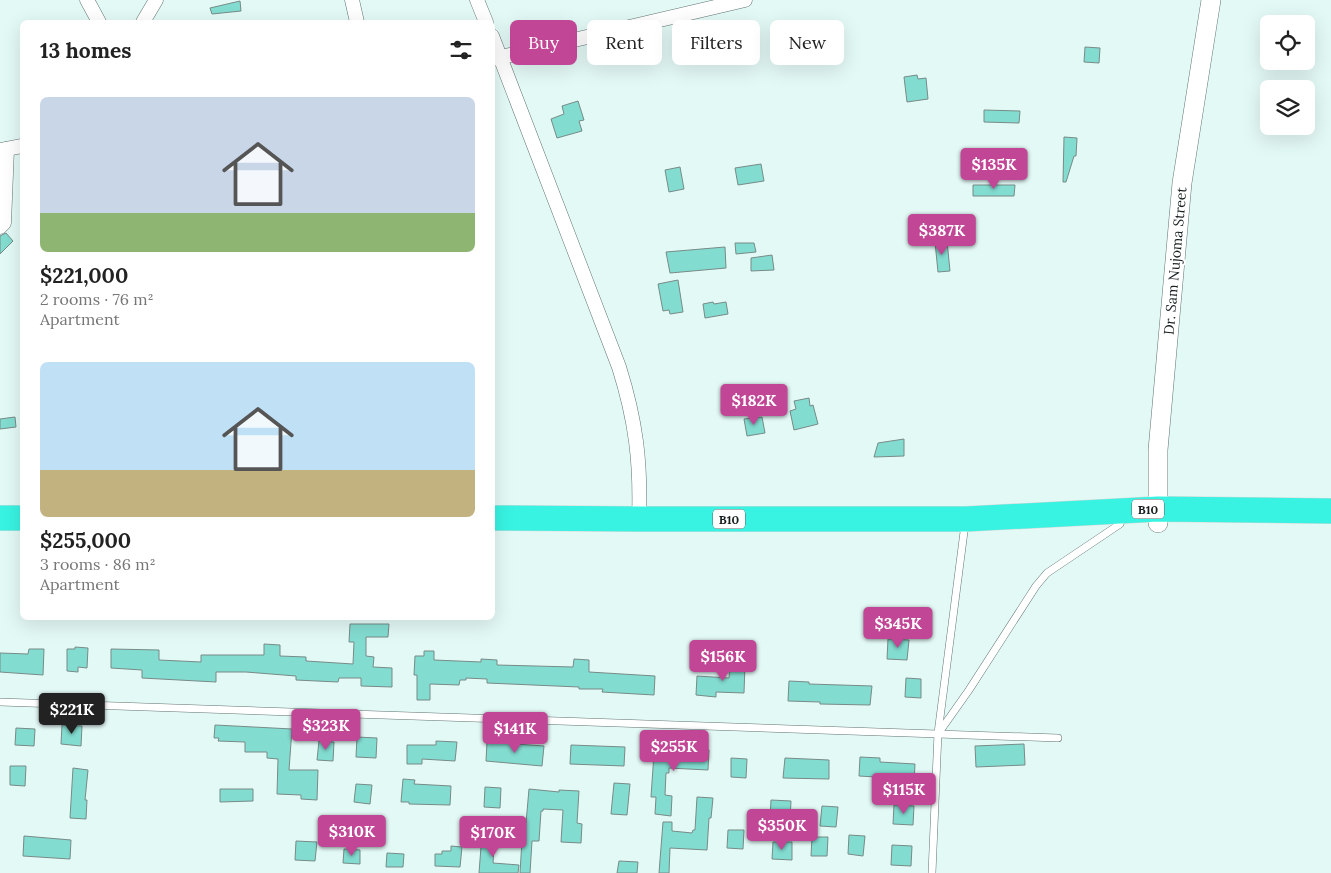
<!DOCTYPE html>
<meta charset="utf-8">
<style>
body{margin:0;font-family:Lora,serif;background:#f2f2f2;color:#222;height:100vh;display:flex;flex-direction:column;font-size:19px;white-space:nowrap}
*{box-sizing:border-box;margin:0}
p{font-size:16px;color:#767676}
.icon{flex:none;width:28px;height:28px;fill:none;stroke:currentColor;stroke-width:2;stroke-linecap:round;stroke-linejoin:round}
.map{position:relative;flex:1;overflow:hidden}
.sheet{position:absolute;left:20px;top:20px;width:475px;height:600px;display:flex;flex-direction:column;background:#fff;border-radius:8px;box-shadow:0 5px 20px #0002}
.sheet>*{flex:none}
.banner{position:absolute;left:510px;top:20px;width:475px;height:45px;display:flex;gap:10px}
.buttons{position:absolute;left:1260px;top:15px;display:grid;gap:10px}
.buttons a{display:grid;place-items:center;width:55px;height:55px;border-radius:8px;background:#fff;box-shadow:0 5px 20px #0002;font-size:25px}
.price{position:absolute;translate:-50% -42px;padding:0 11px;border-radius:5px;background:#c24696;color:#fff;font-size:16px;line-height:32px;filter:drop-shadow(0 1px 2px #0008)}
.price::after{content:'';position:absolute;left:50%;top:30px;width:15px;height:11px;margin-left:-8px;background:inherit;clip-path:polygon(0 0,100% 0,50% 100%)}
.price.active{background:#222;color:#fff}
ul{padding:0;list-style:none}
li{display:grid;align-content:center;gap:10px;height:265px;padding:0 20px}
li span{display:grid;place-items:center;height:155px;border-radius:8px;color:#555}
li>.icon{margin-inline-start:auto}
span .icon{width:90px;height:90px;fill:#fffc;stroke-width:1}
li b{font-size:21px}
h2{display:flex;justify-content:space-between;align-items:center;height:60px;padding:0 20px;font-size:21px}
.chip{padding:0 18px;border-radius:8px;background:#fff;box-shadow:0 5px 20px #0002;font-size:18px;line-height:45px}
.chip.active{background:#c24696;color:#fff}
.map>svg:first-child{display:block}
</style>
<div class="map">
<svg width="1331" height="873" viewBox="0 0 1331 873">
<rect width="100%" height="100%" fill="#e3f9f6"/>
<g fill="#83dcd0" stroke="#778b88">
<path d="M240,1L241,11L212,14L210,8Z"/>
<path d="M1085,47L1100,48L1099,63L1084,62Z"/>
<path d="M917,75L918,79L926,78L928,99L907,102L904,77Z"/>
<path d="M578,101L584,120L579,121L582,131L557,138L551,119L564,114L562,106Z"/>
<path d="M984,110L1020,111L1019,123L984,122Z"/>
<path d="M1064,137L1077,138L1076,156H1074L1066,182H1063Z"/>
<path d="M761,164L764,181L738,185L735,168Z"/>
<path d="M680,167L684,189L669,192L665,170Z"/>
<path d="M973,185H1015L1014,196H973Z"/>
<path d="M6,233L13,241L0,254V236Z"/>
<path d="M947,241L950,271L938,272L935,242Z"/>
<path d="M735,243H754L756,252L736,254Z"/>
<path d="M725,247L726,268L670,273L666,252Z"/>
<path d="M772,255L774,270L751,271V258Z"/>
<path d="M678,280L683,312L670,314L669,310L663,311L658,284Z"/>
<path d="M713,302L714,304L726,302L728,314L705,318L703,304Z"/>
<path d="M809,398L810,406L813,405L818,424L794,430L790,411L796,409L794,401Z"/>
<path d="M15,417L16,427L0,429V419Z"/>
<path d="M762,417L765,433L747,436L744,419Z"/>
<path d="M904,439V456L874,457L878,443Z"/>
<path d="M350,624H389L388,637H366V656L374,657L373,667L392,668V687L361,686V678H339L338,682L296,680V676L246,672H216V682L142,678V670L111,668V649L159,650V660L201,662V655H264V644L280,645V656L306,657V661L353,664L354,642H349Z"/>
<path d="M888,639L909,640L907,660L887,659Z"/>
<path d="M75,647L88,648L87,668L78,667V672L67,671V649H75Z"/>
<path d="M29,649H44L43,675L0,672V653L28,654Z"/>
<path d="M424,651H434V660L481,662V659L497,660V665L573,667L574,659L589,660V672L655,676L654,695L602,692L603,689H579V687L487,683V679L466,678V680H460L459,685L430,684V700H417V675H414L415,656H424Z"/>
<path d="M730,663L745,664L744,693L716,692V697L696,695L697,676L729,678Z"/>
<path d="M906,678L921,679V698L905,697Z"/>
<path d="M789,681L809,682V684L872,686L870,705L820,704V702L788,701Z"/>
<path d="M62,725L82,726L81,746L61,744Z"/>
<path d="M215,725L292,729L289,770H318L317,800L301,799V795L277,794L278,759L267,758V752H245V742L218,741L219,738H214Z"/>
<path d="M16,728L35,729L34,746L15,745Z"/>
<path d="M357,737L377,738L376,758L356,757Z"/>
<path d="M319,741L334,742L333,761L317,760Z"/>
<path d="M436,741L457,742L455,761L422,759V764H407V745H436Z"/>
<path d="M487,742L544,746L542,766L486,761Z"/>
<path d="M1024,744L1025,765L976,767L975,746Z"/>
<path d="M571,745L625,747L624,766L570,764Z"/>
<path d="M661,748L709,750L708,770L669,768V773H666L665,795L672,796L671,816L655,814L656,797H651L654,753L660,754Z"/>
<path d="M860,757L880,758V762L915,764L914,783L894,782V778L859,776Z"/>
<path d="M731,758L747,759L746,778L731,777Z"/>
<path d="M785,758L829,760V779L783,778Z"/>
<path d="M10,766H26L25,786L10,785Z"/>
<path d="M73,768L88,770L85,800H87L86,819L70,818Z"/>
<path d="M403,779L415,780L414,784L451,786L450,805L409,804V802H401Z"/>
<path d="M614,783L630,784L627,815L611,814Z"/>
<path d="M356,784L372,785L370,804L354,802Z"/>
<path d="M485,787L501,788L500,808L484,807Z"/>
<path d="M220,789H253V801L220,802Z"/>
<path d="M529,789L559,792V790L579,791L577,823L582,824L581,843L561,842L563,810L543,809V811H541L539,841H532L530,873H520L523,823H526Z"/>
<path d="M697,797L713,798L711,818H709L707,850L670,848L669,873H659L663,822H672V831L692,833L693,830H695Z"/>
<path d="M771,800L791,801L790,820L770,819Z"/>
<path d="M894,805L914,806L913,825L893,824Z"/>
<path d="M822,806L838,807L836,827L820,826Z"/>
<path d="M728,830H744L743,849L727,848Z"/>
<path d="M482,834H495L493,863L519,865L518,873H479Z"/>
<path d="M849,835L865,836L863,856L848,854Z"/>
<path d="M24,836L71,840L70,859L23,856Z"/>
<path d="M812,837H828L827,856H811Z"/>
<path d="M296,841L317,842L315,861L295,860Z"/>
<path d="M773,842H792V860L772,859Z"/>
<path d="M892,845L912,846L911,866L891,865Z"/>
<path d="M451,846L462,847L460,867L435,866V854H442V851H451Z"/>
<path d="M344,849L360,850V864L343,863Z"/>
<path d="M387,853L404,854L403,867H386Z"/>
<path d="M619,861L638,862L637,873H617Z"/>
</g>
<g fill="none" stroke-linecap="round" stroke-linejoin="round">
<g stroke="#617471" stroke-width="8">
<g id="lane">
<path d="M0,702L1058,738"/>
<path d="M940,731L969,690L1036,586L1047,573L1120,524"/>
<path d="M932,873L938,733L965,524"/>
</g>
</g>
<g stroke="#617471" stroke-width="15">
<g id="street">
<path d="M87,0L99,22"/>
<path d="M352,0L357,22"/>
<path d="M477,0L486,22"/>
<path d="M143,22L156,0"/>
<path d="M492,36L619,367C636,421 641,463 639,519"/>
<path d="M493,59L745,0"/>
<path d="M0,150L22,146"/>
<path d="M0,227L4,223L7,149"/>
</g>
</g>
<g stroke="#617471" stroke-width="20">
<path id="secondary" d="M1158,523V450L1182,183L1211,0"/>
</g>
<g stroke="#d5d7d6" stroke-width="26">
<g id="highway">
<path d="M0,518H22"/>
<path d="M492,518L639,519H966L1158,509L1331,511"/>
</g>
</g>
<use href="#lane" stroke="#fff" stroke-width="7"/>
<use href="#street" stroke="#fff" stroke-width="14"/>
<use href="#secondary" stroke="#fff" stroke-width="19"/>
<use href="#highway" stroke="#38f3e2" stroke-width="25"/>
</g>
<g text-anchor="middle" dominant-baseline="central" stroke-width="4" stroke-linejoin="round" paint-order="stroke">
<g fill="#fff" stroke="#5d6262" stroke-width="1">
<rect x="1132" y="499.5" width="32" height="19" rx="4"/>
<rect x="713" y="509.5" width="32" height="19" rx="4"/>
</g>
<g font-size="12" font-weight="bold" fill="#171f1e">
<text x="1148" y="509">B10</text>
<text x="729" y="519">B10</text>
</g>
<g font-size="14" fill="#171f1e" stroke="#fff">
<text transform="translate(1175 261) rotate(-85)">Dr. Sam Nujoma Street</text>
</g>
</g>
</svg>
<div class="buttons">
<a><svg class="icon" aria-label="locate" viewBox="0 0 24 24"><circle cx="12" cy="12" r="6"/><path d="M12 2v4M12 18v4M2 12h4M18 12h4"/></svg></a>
<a><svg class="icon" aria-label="layers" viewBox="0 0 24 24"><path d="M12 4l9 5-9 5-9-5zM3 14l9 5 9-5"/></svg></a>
</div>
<b class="price" style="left:994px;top:190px">$135K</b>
<b class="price" style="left:942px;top:256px">$387K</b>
<b class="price" style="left:754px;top:426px">$182K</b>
<b class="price" style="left:898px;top:649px">$345K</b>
<b class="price" style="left:723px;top:682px">$156K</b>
<b class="price active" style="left:72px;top:735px">$221K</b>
<b class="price" style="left:326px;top:751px">$323K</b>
<b class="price" style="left:515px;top:754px">$141K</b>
<b class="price" style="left:674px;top:772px">$255K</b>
<b class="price" style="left:904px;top:815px">$115K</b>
<b class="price" style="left:782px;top:851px">$350K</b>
<b class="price" style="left:352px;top:857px">$310K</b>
<b class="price" style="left:493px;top:858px">$170K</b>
<div class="banner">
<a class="chip active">Buy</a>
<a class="chip">Rent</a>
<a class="chip">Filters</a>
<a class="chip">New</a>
</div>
<section class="sheet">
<h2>13 homes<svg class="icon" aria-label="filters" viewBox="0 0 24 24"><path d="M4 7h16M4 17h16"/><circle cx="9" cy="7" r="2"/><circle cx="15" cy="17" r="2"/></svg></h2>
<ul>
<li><span style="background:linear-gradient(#c9d6e8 75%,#8fb573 0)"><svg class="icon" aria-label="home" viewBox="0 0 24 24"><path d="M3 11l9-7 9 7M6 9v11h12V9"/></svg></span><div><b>$221,000</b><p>2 rooms · 76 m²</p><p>Apartment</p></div></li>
<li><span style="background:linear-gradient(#bfe0f5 70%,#c2b280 0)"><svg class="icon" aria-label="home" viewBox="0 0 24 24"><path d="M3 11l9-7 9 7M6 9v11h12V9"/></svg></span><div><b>$255,000</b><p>3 rooms · 86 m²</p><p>Apartment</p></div></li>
</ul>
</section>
</div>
